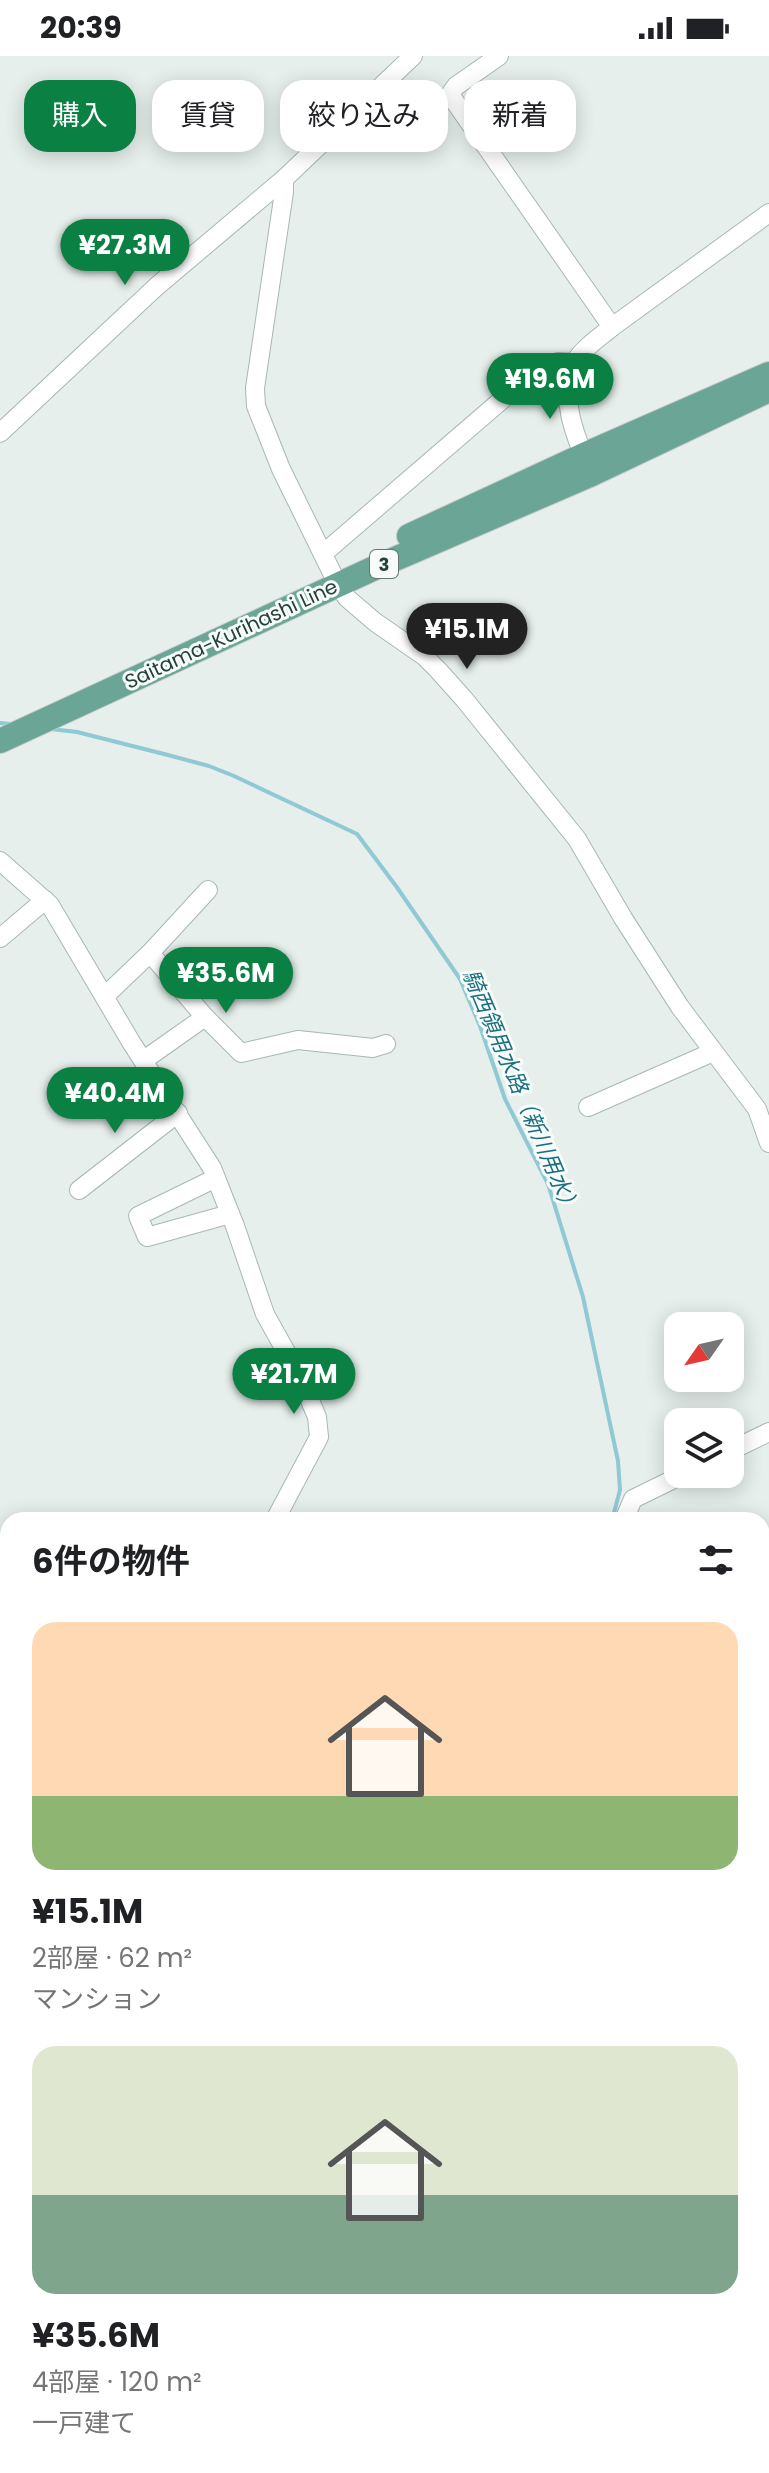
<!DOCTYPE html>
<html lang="ja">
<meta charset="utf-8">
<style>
body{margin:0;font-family:Poppins,"Noto Sans JP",sans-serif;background:#f2f2f2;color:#202124;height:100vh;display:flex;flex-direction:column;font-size:30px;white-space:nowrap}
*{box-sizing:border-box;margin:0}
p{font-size:26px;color:#757577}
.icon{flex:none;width:44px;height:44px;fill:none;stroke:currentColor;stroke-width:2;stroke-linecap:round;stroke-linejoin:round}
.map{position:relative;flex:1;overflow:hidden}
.panel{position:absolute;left:0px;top:1456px;width:770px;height:962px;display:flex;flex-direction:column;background:#fff;border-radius:24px 24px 0 0;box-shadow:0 4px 20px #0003}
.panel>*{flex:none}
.guide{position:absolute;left:24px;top:24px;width:722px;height:72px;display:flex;gap:16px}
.needle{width:52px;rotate:236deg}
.tools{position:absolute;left:664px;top:1256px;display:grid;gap:16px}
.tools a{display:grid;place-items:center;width:80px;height:80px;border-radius:16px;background:#fff;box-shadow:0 4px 20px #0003;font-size:40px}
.price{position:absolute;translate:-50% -68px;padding:0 18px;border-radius:28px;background:#0b8043;color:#fff;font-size:26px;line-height:52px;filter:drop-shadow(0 2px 4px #0008)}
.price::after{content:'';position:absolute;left:50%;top:48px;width:24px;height:18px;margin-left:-12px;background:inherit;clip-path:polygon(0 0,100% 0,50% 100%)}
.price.selected{background:#222;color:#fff}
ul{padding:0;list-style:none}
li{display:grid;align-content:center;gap:16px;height:424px;padding:0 32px}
li span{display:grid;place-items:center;height:248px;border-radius:24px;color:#555}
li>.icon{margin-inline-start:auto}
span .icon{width:144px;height:144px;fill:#fffc;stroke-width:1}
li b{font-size:34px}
h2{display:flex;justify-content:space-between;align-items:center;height:96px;padding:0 32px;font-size:34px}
.pill{padding:0 28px;border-radius:24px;background:#fff;box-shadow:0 4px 20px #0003;font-size:28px;line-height:72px}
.pill.selected{background:#0b8043;color:#fff}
.status{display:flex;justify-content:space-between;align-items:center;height:56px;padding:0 40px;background:#fff;direction:ltr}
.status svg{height:22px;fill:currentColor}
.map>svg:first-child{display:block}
</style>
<div class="status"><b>20:39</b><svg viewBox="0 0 49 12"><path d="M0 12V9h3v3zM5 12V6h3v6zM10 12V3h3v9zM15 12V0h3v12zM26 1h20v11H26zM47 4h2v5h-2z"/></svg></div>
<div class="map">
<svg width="769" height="2417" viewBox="0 0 769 2417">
<rect width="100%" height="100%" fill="#e6efeb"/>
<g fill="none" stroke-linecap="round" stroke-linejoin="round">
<g stroke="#8ec9d4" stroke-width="4">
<path d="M0,667L10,668"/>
<path d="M51,673L77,676L164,698L209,710L234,720L357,778L396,830L460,923L480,970L505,1043L548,1128L583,1241L618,1405L620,1434L612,1464"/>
<path d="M0,2044L8,2042"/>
</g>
<g stroke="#a8b8b2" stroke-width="20">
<g id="minor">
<path d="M499,0L456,30L451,37L453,43L612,271"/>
<path d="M284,123V136L255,332L256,350L281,413L338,529L347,542L375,566L424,600L438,614L464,643L577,783L623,862L680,951L757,1053L769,1087"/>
<path d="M0,377L157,230L284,123L413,0"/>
<path d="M588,410C575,380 558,338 575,306C583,292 600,281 612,271L769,157"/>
<path d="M324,497L526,323L558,306L575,307"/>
<path d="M0,805L50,849L131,986L212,1112L235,1170L265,1258L300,1321L317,1361L319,1381L275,1464"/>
<path d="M0,882L45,844"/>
<path d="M105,940L150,897L208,834"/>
<path d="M205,961L241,997L298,984L373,992L386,988"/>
<path d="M144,1004L205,961L150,897"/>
<path d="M588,1051L713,996"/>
<path d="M216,1122L138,1160L147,1181L230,1158"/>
<path d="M79,1134L178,1057"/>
<path d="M730,1395L769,1376"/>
<path d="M624,1464L633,1443L684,1418"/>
<path d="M769,1560L767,1564L769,1588"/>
<path d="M762,1690L769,1684"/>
<path d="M0,1808L8,1805"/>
<path d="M0,2122L8,2121"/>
<path d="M762,2187L769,2194"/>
<path d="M0,2313L8,2310"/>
<path d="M762,2352L769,2336"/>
<path d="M440,2410L446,2417"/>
</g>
</g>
<g stroke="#c2cac8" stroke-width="26">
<g id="major">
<path d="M409,480L584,399L769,318"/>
<path d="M0,685L381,509L592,418L769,334"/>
</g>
</g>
<g stroke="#c2cac8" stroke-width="26">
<path id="highway" d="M760,2417L769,2394"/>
</g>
<use href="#minor" stroke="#fff" stroke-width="18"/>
<use href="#major" stroke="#6aa596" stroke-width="24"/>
<use href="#highway" stroke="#2f6f62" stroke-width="24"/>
<g stroke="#a8b8b2" stroke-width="20" stroke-linecap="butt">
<path id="minor-bridge" d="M723,2410L739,2417"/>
</g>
<use href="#minor-bridge" stroke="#fff" stroke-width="18"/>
</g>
<g text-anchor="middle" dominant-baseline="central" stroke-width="6" stroke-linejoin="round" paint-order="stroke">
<rect fill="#f7fbf9" stroke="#637a73" stroke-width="2" x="370" y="494" width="28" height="28" rx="6"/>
<g font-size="18" font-weight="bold" fill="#24423a">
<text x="384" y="508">3</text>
</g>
<g font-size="20" fill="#24423a" stroke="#f7fbf9">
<text transform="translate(231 578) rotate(-25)">Saitama-Kurihashi Line</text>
</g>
<g font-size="22" font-style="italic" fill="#1c6f80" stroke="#f7fbf9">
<text transform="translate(521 1036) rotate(67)">騎西領用水路（新川用水）</text>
</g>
</g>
</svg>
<div class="tools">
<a><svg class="needle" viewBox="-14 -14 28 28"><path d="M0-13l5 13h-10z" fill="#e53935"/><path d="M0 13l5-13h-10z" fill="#757577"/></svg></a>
<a><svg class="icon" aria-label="layers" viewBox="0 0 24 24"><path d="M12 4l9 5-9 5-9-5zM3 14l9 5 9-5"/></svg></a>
</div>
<b class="price" style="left:125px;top:231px">¥27.3M</b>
<b class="price" style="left:550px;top:365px">¥19.6M</b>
<b class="price selected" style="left:467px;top:615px">¥15.1M</b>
<b class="price" style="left:226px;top:959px">¥35.6M</b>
<b class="price" style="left:115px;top:1079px">¥40.4M</b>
<b class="price" style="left:294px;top:1360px">¥21.7M</b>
<div class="guide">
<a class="pill selected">購入</a>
<a class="pill">賃貸</a>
<a class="pill">絞り込み</a>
<a class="pill">新着</a>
</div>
<section class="panel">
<h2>6件の物件<svg class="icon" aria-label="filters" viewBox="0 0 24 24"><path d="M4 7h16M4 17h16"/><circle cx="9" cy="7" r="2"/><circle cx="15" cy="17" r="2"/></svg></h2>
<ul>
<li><span style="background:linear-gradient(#ffd9b3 70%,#8fb573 0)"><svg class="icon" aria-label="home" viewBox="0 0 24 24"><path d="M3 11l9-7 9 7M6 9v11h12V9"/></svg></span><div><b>¥15.1M</b><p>2部屋 · 62 m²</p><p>マンション</p></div></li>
<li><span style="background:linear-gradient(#dfe7d0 60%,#7fa58c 0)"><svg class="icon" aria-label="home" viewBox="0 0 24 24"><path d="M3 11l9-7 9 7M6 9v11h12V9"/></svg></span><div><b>¥35.6M</b><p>4部屋 · 120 m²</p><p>一戸建て</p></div></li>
</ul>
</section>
</div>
